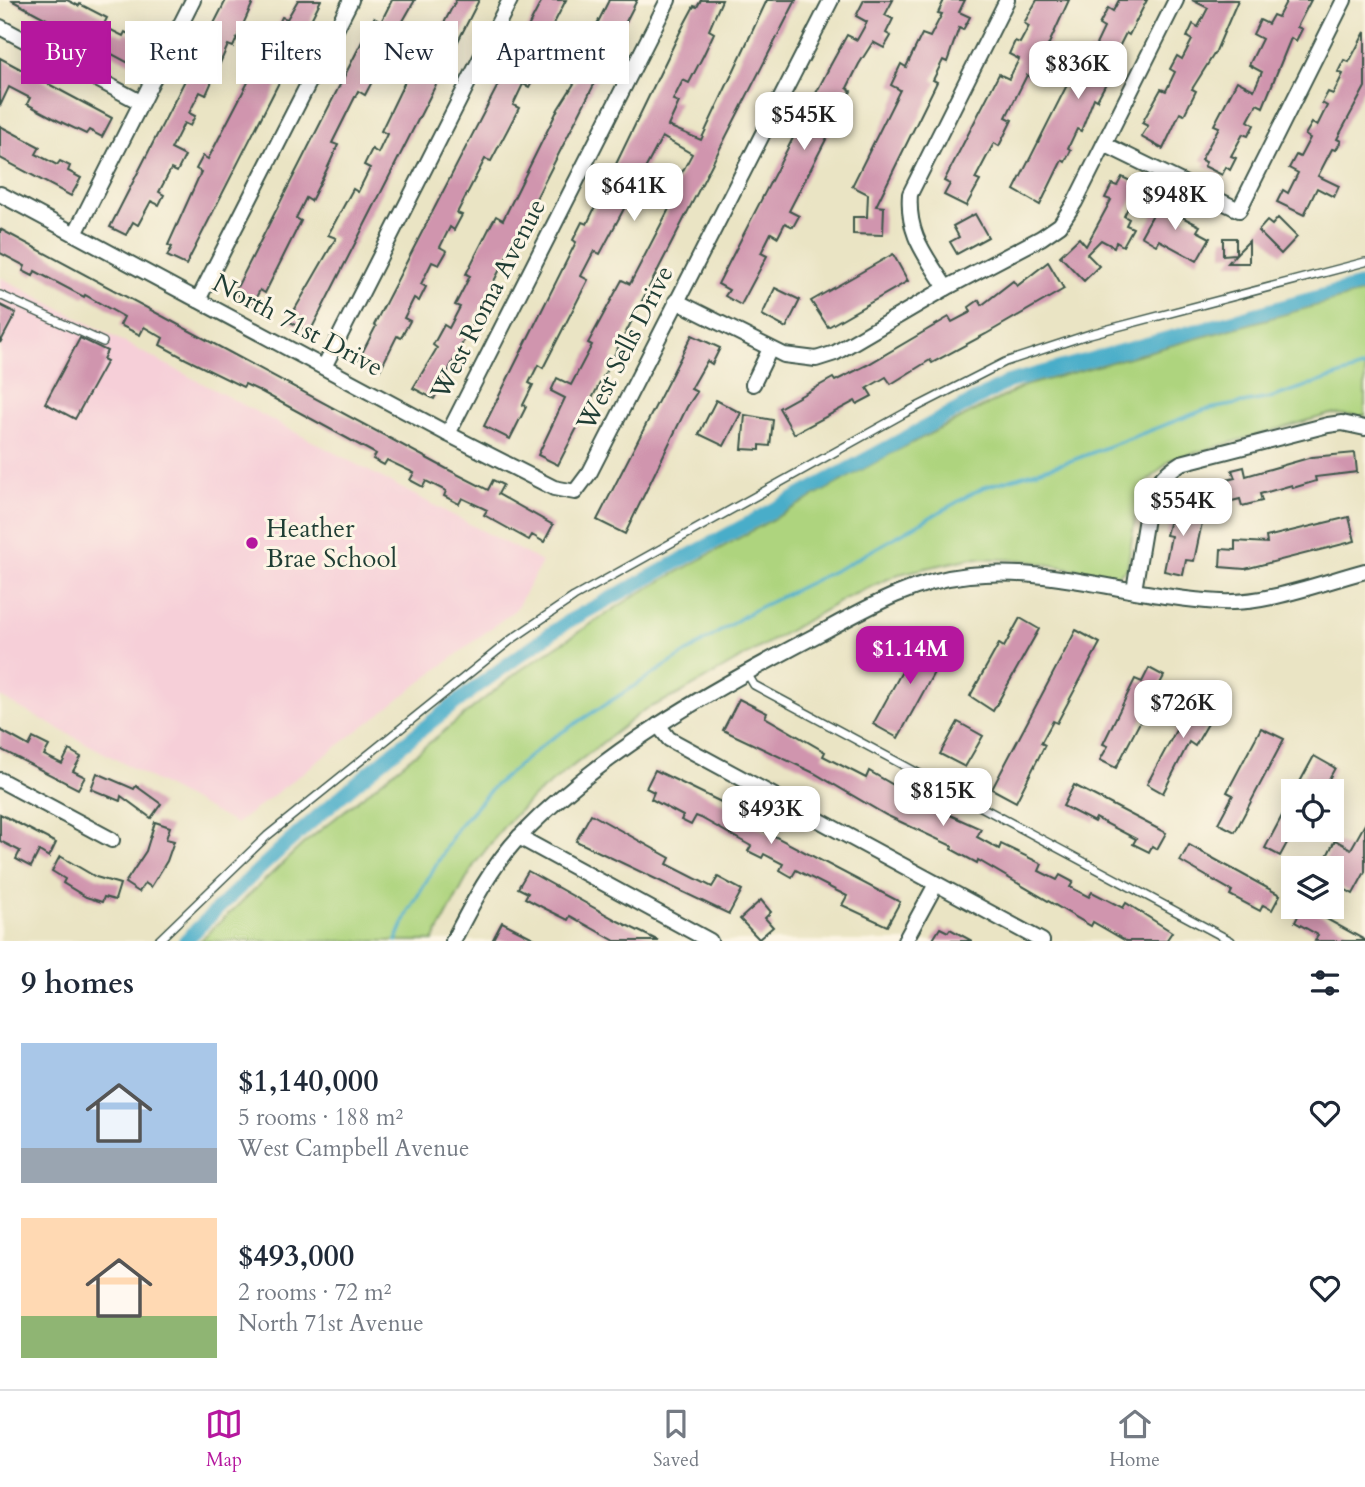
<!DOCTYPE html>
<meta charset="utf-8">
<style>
body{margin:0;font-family:Cardo,serif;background:#f6f6f7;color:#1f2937;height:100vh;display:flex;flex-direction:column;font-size:26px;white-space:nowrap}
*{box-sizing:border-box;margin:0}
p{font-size:23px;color:#747a83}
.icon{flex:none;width:38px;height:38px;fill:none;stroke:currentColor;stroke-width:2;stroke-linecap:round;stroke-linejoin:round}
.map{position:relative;height:941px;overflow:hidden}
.drawer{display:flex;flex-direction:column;background:#fff;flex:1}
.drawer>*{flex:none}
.hud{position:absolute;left:21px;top:21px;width:700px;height:63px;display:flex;gap:14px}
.fabs{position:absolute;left:1281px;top:779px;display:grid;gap:14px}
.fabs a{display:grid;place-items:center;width:63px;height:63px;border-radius:0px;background:#fff;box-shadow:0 4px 18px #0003;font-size:35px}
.price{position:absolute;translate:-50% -60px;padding:0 16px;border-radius:14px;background:#fff;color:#222;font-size:23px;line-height:46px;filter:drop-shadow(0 2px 4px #0008)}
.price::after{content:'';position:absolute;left:50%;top:42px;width:21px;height:16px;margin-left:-10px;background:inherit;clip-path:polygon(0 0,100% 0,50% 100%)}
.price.current{background:#b5179e;color:#fff}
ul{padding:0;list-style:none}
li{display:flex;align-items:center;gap:21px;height:175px;padding:0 21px}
li span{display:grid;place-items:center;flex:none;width:196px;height:140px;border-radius:0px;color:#555}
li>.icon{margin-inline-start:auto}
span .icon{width:84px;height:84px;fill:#fffc;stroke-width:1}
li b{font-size:30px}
h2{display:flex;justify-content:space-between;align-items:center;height:84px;padding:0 21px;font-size:30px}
.pill{padding:0 24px;border-radius:0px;background:#fff;box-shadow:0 4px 18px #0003;font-size:24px;line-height:63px}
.pill.current{background:#b5179e;color:#fff}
.dock{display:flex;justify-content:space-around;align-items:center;height:98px;border-top:2px solid #e0e1e3;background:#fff;font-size:19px;color:#747a83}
.dock a{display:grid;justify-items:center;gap:4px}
.dock .current{color:#b5179e}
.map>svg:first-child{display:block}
</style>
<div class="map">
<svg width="1365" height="941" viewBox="0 0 1365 941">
<rect width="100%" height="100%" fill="#fcf5e5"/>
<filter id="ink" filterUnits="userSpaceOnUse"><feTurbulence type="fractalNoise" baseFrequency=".0143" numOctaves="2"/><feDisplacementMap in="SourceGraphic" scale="14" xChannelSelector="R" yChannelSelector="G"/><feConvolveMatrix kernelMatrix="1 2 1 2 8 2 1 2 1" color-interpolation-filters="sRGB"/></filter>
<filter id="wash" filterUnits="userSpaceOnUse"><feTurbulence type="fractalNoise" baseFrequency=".00686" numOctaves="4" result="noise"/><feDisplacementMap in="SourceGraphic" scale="28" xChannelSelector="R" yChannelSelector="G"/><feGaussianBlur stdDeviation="1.57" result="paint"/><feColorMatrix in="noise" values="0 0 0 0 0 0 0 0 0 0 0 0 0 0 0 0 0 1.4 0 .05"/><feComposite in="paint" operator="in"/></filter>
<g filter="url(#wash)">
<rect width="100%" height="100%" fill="#eae4c4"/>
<path fill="#f6cfd8" d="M0,277L542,562L516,609L236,824L0,697Z"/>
<path fill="#aed47e" stroke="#668859" stroke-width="2" d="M1365,292V416L1331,414L1170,460L1145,484L1138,501L1127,569L1115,576L1022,560L972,558L899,574L846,598L677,695L644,710L531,799L505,825L474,865L433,941H200L303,844L519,671L634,596L896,451L1024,386Z"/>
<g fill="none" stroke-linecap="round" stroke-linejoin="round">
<path stroke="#4aadc9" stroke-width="3.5" d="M396,941L408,913L458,827L494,786L548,741L752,611L846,565L982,488L1073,460L1204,410L1270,398L1365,367"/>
<path stroke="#4aadc9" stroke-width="14" d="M185,941C301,824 431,716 567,622L1008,382L1365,284"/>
</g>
<g id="blocks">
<g fill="#d095ae">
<path d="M11,0H67L79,6L80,4L107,18L103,26L123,36L125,32L136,38L133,42L147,49L136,67Z"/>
<path d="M226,0H254L233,47L228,45L206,95L200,92L189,113L195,116L190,126L184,123L171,149L185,156L177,172L171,169L159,192L164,195L159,205L151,201L138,225L133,222L126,235L110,227Z"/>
<path d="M298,0H321L186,265L167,256L172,247L168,245L201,172L196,169L203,156L208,159L282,17L287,19Z"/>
<path d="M392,0H415L383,56L378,53L368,73L375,76L365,95L358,91L332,143L338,145L327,169L311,201L306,198L296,218L301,221L265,293L260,290L253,303L234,293L374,18L381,22Z"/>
<path d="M456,0H479L310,332L288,321L336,238L328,235L353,189L358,192L370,168L364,165L372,149L378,153L387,134L381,131L408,75L427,44L432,46Z"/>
<path d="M542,0H566L547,37L552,39L545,54L540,51L530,69L537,72L529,87L523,84L513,105L519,108L491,161L485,159L457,213L462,215L454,230L450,227L440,247L447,251L439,265L432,262L421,284L426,287L419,301L414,298L404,318L410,321L401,338L397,336L380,370L359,359L376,326L374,325Z"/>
<path d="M609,0H637L434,399L413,388L437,348L433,345L444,325L449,328L460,307L455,305L470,276L466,274L491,225L496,216L503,220L558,109L582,71L573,66L579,53L568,47L573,37L580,41L584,32L591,36Z"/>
<path d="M701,0H722L709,30L714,33L703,56L689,83L683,80L673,100L679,102L668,126L701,140L767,0H796L558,465L538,455L565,398L551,391L557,378L571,385L592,345L588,343L622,280L630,284L672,203L676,193L672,191L692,154L662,137L600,254L594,251L581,276L588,280L543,368L538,365L529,383L533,385L523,405L526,407L510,439L484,426L576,242L573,240L582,222L587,224L680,32L694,6L697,7Z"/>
<path d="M864,0H893L885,15L893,19L886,33L891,36L884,48L873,42L859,64L847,88L851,91L789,211L799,216L793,227L785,223L778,237L771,233L761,253L767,256L741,305L725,296L729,290L718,284L830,66L847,35L857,40L867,22L856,16Z"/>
<path d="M944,0H965L959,12L970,17L963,30L959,28L947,62L943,60L933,80L937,82L876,206L884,207L883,235L853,234V217H867L868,194L852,186L900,90L891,85L901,64L906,67L922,34L930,37L942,14L938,13Z"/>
<path d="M1037,0H1069L1042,59L1045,61L1035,79L1027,75L1006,117L1012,120L999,146L994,143L975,179L980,181L966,206L944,195L950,184L944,181L999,74L1009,79L1019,59L1009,54L1015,41L1020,43L1029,26L1024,23Z"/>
<path d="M1119,0H1147L1129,35L1126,33L1117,51L1120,52L1104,87L1097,100L1094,98L1081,131L1077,129L1068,148L1071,150L1065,162L1062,160L1040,205L1014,190L1074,71L1078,73L1090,49L1093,51L1104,28L1099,25L1108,8L1113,11Z"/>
<path d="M1192,0H1238L1216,51L1192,89L1196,91L1184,115L1180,113L1163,149L1141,137L1148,126L1142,123L1161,89L1166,91L1175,72L1170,69L1177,56L1182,59L1192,40L1187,37L1193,24L1198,27L1208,8Z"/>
<path d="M1287,0H1311L1297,27L1302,29L1296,41L1291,38L1263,107L1257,104L1248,121L1254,125L1248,136L1243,134L1231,156L1236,158L1230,170L1226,167L1222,175L1204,166L1206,162L1201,160L1219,127L1214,125L1237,81L1254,90L1262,72L1249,65L1262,39L1253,34L1260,20L1268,24L1273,15L1278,17Z"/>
<path d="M1365,32V87L1337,139L1341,141L1336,150L1332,149L1318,176L1339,186L1334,197L1317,188L1304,215L1277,202L1283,190L1288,193L1298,173L1289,168L1296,155L1300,157L1310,138L1305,135L1312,123L1317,126L1327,106L1322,103L1328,92L1333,94L1343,74L1338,72L1344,60L1349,62Z"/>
<path d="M0,58L112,118L102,137L89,130L86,134L59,121L27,104L30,98L9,87L0,106Z"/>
<path d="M0,126L40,147L36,154L57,165L60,161L70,166L68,171L81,178L71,196L0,158Z"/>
<path d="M1122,177L1139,185L1124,216L1129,219L1126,225L1133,228L1123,246L1116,242L1114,247L1101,240L1087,254L1099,266L1084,281L1060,256L1079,238L1086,246L1111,200L1105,198L1112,184L1117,186Z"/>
<path d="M1161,200L1172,207L1170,211L1200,226L1197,231L1210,238L1197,261L1159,240L1156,245L1141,236Z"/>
<path d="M975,214L988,237L957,254L950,242L959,237L953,226Z"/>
<path d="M1278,218L1297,237L1281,254L1258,231L1267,221L1272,225Z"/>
<path d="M0,229L447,469L488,490L493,480L503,485L498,494L553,525L544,542L532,535L529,540L484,515L487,510L462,498L459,504L444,496L446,491L426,481L423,487L410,480L414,473L387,460L384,465L373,459L376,454L260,391L245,384L243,387L186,359L160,345L163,338L144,327L140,335L120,325L124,317L85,295L84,297L35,271L33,276L23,271L25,266L0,253Z"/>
<path d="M1223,238H1236V254L1249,241V263H1228L1236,254L1223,255Z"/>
<path d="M893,254L908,281L828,327L811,301Z"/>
<path d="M1048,262L1064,289L986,334L932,363L930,360L891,384L886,377L867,388L872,396L857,404L855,401L794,434L779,408L833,378L835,381L867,365L949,317L952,322L971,312L969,307L979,300L982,305L1013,281L1017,286Z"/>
<path d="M775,288L800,300L786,328L762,315Z"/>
<path d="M0,305L16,313L0,343Z"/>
<path d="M692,335L720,348L712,364L707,361L691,389L697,392L687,407L625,534L597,520Z"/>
<path d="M80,338L107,351L103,359L107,361L75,419L45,403Z"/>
<path d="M716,400L741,413L724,446L699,434Z"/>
<path d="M745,415L773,420L770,446L760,445V450L742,449Z"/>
<path d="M1355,453L1357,472L1315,477L1316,481L1293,488L1292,485L1260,494L1262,501L1242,506L1240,499L1204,508L1199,487L1235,478L1232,470L1244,467L1246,476L1312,457Z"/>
<path d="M1174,505L1204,513L1194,561L1186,560L1183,575L1164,571L1171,536L1166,535Z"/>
<path d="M1349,517L1355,541L1245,569L1220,567L1221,549L1235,550V541L1267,543L1266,537Z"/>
<path d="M1020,618L1039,629L993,711L970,696L999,644L1004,647Z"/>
<path d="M1076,630L1100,643L1057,723L1053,721L1041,743L1045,745L1016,802L992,789Z"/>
<path d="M922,635L947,649L898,738L873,724Z"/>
<path d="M1149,668L1164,676L1116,768L1100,760L1108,746L1103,744L1135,679L1142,682Z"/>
<path d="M1196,693L1219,705L1195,746L1189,742L1163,793L1147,784Z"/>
<path d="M739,699L767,713L765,717L825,752L823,756L866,778L869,771L932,807L981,829L977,837L999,849L1001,844L1042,864L1039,871L1057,880L1060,875L1073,882L1070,887L1089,897L1092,892L1123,908L1126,903L1172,932L1166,941H1126L1093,922L1091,926L978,860L977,863L951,849L952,846L886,815L814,773L723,730Z"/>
<path d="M958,722L983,736L965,767L940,754Z"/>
<path d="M1261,728L1284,739L1235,832L1218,823L1233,795L1227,792Z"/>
<path d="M0,730L29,746L33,738L49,746L44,755L62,764L69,750L81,757L73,771L85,777L78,789L0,749Z"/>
<path d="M1314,756L1335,768L1324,788L1318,785L1315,791H1295Z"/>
<path d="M655,770L721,802L745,815L742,819L900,902L887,926L842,905L847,896L796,870L792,877L780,870L783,864L764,854L762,858L748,851L751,846L701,818L696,816L691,825L681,820L683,816L651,799L654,792L646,788Z"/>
<path d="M97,773L134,789L136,786L161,804L151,818L121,796L120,801L91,789Z"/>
<path d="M1074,785L1166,833L1157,849L1152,846L1149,852L1133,844L1136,839L1096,818L1094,822L1063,806Z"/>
<path d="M1293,795V832L1280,856L1265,848Z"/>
<path d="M0,814L56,843L49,857L39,851L31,867L16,859L20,851L0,841Z"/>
<path d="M591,814L670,858L667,864L712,887L718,877L742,890L729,914L576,841Z"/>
<path d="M155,822L170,827L166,839L174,841L167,861L151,887L145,883L139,892L125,883L146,851Z"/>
<path d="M1365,824V872L1353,894L1332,882V868H1321L1335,840L1351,849Z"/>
<path d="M1189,845L1280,895L1272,910L1263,905L1260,911L1230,895L1232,891L1180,861Z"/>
<path d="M60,856L96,877L120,884L115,900L104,897L102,902L86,897L63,883L65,879L52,871Z"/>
<path d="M528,871L618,921L659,941H615L570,916L568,920L542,907L525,898L528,893L518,888Z"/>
<path d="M761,900L771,912L765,918L773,927L759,939L740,919Z"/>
<path d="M1303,906L1365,940V941H1315L1318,935L1295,922Z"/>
<path d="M502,922L539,941H492Z"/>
<path d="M940,928L948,932L950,929L972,941H932Z"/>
</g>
</g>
</g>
<g filter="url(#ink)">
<use href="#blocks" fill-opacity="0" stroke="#3d564a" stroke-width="2"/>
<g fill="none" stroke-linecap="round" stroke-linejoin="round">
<g stroke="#3d564a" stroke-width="10">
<g id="lane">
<path d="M0,295L103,342"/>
<path d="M747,673L754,685L1231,941"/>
<path d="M158,941L267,836L512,639L574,597L905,413L1005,362L1090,334L1365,262"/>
</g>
</g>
<g stroke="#3d564a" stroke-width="18">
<g id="street">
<path d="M0,27L140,102"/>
<path d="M1104,144L1239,210L1344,0"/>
<path d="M0,194L448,434L554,488L575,492L590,472L831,0"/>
<path d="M75,234L193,0"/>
<path d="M946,288C925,254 907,235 910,194L1007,0"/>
<path d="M198,300L351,0"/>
<path d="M676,301L784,355L816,359L835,353L946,288L1041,238L1060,225L1075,202L1176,0"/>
<path d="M324,367L510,0"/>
<path d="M753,384L770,349"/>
<path d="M448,434L668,0"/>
<path d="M1134,590L1149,500C1156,482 1165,473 1181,463L1328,425L1342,423L1365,428"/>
<path d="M658,725L669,739L1042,941"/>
<path d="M0,780L112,840"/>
<path d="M519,837L710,941"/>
<path d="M453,941C472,904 492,865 521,835C604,750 710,691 813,637C863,610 911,581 969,575C1054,566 1136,598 1221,602C1268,604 1320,583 1365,571"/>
<path d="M905,941L936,884"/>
</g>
</g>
<use href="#lane" stroke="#fff" stroke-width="7"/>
<use href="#street" stroke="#fff" stroke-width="14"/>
</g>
</g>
<circle fill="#b5179e" stroke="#fcf5e5" stroke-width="2.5" cx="252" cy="543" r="7"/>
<g text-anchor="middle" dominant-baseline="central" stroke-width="6" stroke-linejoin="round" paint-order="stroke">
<g font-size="26" fill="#1f3d34" stroke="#fcf5e5">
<text transform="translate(488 299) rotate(-63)">West Roma Avenue</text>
<text transform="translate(298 325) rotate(28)">North 71st Drive</text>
<text transform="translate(625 348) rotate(-63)">West Sells Drive</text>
</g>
<g font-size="26" fill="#1f3d34" stroke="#fcf5e5" text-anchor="start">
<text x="266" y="528">Heather<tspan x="266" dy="30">Brae School</tspan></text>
</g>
</g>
</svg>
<div class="fabs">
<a><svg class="icon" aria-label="locate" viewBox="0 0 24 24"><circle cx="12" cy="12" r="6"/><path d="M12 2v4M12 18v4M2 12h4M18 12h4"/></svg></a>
<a><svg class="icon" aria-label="layers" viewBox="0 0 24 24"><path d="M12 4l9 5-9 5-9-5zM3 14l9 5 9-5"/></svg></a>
</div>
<b class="price" style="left:1078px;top:101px">$836K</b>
<b class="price" style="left:804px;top:152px">$545K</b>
<b class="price" style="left:634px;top:223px">$641K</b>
<b class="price" style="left:1175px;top:232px">$948K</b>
<b class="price" style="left:1183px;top:538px">$554K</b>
<b class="price current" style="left:910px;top:686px">$1.14M</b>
<b class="price" style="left:1183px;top:740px">$726K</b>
<b class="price" style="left:943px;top:828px">$815K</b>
<b class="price" style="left:771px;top:846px">$493K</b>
<div class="hud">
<a class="pill current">Buy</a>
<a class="pill">Rent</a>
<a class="pill">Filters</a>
<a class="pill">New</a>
<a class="pill">Apartment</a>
</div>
</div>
<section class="drawer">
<h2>9 homes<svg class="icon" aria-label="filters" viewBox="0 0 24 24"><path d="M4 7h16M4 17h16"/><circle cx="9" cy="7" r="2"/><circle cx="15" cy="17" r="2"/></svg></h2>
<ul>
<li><span style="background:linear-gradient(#a9c7e8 75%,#9aa5b1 0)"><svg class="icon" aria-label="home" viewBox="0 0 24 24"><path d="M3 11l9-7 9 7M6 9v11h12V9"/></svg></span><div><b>$1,140,000</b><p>5 rooms · 188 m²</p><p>West Campbell Avenue</p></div><svg class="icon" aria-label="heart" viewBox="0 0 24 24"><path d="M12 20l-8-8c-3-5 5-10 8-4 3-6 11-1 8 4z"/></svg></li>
<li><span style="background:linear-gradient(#ffd9b3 70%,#8fb573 0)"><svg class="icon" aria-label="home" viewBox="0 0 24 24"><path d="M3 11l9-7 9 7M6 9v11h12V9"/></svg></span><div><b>$493,000</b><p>2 rooms · 72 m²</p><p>North 71st Avenue</p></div><svg class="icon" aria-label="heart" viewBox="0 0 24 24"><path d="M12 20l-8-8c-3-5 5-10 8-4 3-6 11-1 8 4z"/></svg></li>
</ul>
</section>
<nav class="dock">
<a class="current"><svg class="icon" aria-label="map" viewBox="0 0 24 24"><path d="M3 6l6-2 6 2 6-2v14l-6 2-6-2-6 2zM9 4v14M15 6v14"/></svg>Map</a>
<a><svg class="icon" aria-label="saved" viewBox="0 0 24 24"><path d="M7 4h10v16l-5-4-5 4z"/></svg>Saved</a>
<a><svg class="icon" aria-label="home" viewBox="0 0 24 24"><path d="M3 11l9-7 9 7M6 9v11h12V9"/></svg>Home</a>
</nav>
